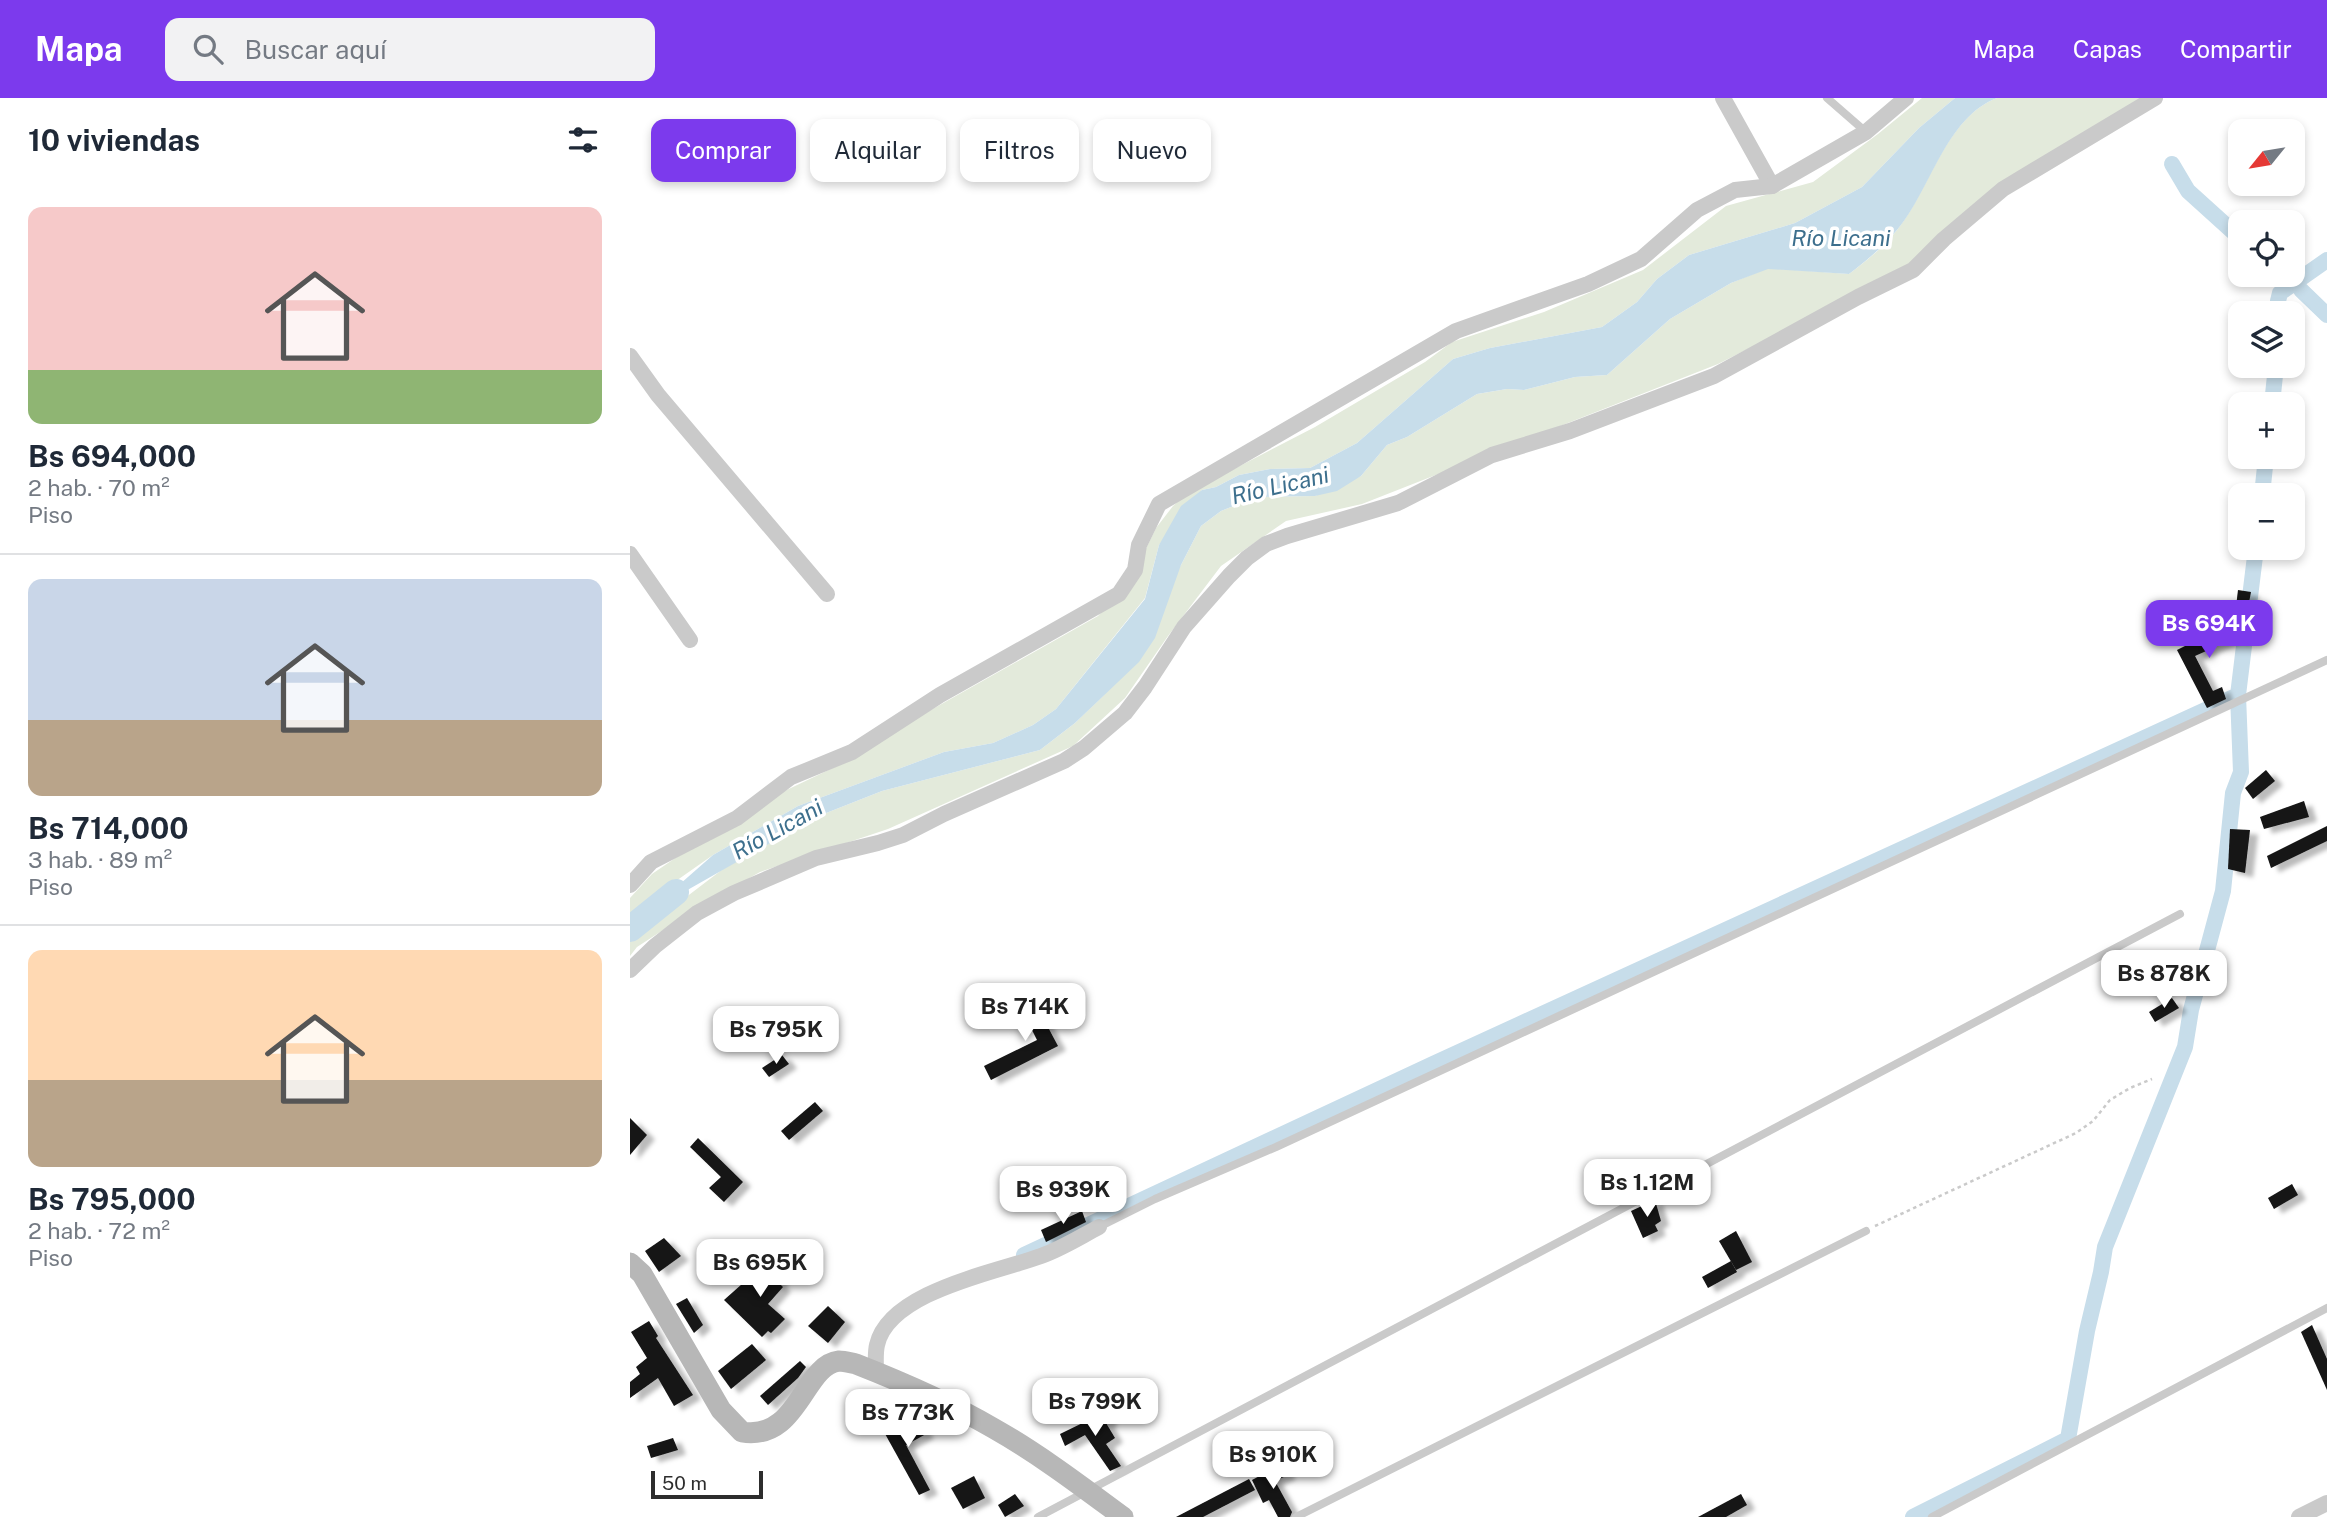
<!DOCTYPE html>
<html lang="es">
<meta charset="utf-8">
<style>
body{margin:0;font-family:"Public Sans",sans-serif;background:#f2f2f3;color:#1f2937;height:100vh;display:flex;flex-direction:column;font-size:26px;white-space:nowrap}
*{box-sizing:border-box;margin:0}
p{font-size:23px;color:#747a83}
.icon{flex:none;width:38px;height:38px;fill:none;stroke:currentColor;stroke-width:2;stroke-linecap:round;stroke-linejoin:round}
.map{position:relative;flex:1;overflow:hidden}
.drawer{display:flex;flex-direction:column;background:#fff;width:630px}
.drawer>*{flex:none}
.hud{position:absolute;left:21px;top:21px;width:665px;height:63px;display:flex;gap:14px}
.needle{width:46px;rotate:240deg}
.tools{position:absolute;left:1598px;top:21px;display:grid;gap:14px}
.tools a{display:grid;place-items:center;width:77px;height:77px;border-radius:14px;background:#fff;box-shadow:0 4px 10px #0003;font-size:35px}
.scale{position:absolute;left:21px;bottom:18px;width:112px;box-sizing:border-box;padding-left:7px;border:4px solid #2d2d2d;border-top:0;font-size:19px;line-height:24px;white-space:nowrap;color:#2d2d2d;-webkit-text-stroke:5px #fff;paint-order:stroke}
.price{position:absolute;translate:-50% -60px;padding:0 16px;border-radius:14px;background:#fff;color:#222;font-size:23px;line-height:46px;filter:drop-shadow(0 2px 4px #0008)}
.price::after{content:'';position:absolute;left:50%;top:42px;width:21px;height:16px;margin-left:-10px;background:inherit;clip-path:polygon(0 0,100% 0,50% 100%)}
.price.active{background:#7c3aed;color:#fff}
ul{padding:0;list-style:none}
li{display:grid;align-content:center;gap:14px;height:371px;padding:0 28px}
li+li{border-top:2px solid #e0e1e3}
li span{display:grid;place-items:center;height:217px;border-radius:14px;color:#555}
li>.icon{margin-inline-start:auto}
span .icon{width:126px;height:126px;fill:#fffc;stroke-width:1}
li b{font-size:30px}
h2{display:flex;justify-content:space-between;align-items:center;height:84px;padding:0 28px;font-size:30px}
.pill{padding:0 24px;border-radius:14px;background:#fff;box-shadow:0 4px 10px #0003;font-size:24px;line-height:63px}
.pill.active{background:#7c3aed;color:#fff}
header{display:flex;align-items:center;gap:42px;box-sizing:border-box;height:98px;padding:0 35px;background:#7c3aed;color:#fff}
header strong{font-size:33px}
nav{display:flex;gap:38px;margin-inline-start:auto;font-size:24px}
.search{width:490px;height:63px;background:#f2f2f3;display:flex;align-items:center;gap:18px;box-sizing:border-box;padding:0 24px;border-radius:14px;color:#747a83;font-size:26px}
main{display:flex;flex:1;min-height:0}
.map>svg:first-child{display:block}
</style>
<header>
<strong>Mapa</strong>
<div class="search"><svg class="icon" aria-label="search" viewBox="0 0 24 24"><circle cx="10" cy="10" r="6"/><path d="M15 15l6 6"/></svg>Buscar aquí</div>
<nav><a>Mapa</a><a>Capas</a><a>Compartir</a></nav>
</header>
<main>
<section class="drawer">
<h2>10 viviendas<svg class="icon" aria-label="filters" viewBox="0 0 24 24"><path d="M4 7h16M4 17h16"/><circle cx="9" cy="7" r="2"/><circle cx="15" cy="17" r="2"/></svg></h2>
<ul>
<li><span style="background:linear-gradient(#f6c9c9 75%,#8fb573 0)"><svg class="icon" aria-label="home" viewBox="0 0 24 24"><path d="M3 11l9-7 9 7M6 9v11h12V9"/></svg></span><div><b>Bs 694,000</b><p>2 hab. · 70 m²</p><p>Piso</p></div></li>
<li><span style="background:linear-gradient(#c9d6e8 65%,#b9a48a 0)"><svg class="icon" aria-label="home" viewBox="0 0 24 24"><path d="M3 11l9-7 9 7M6 9v11h12V9"/></svg></span><div><b>Bs 714,000</b><p>3 hab. · 89 m²</p><p>Piso</p></div></li>
<li><span style="background:linear-gradient(#ffd9b3 60%,#b9a48a 0)"><svg class="icon" aria-label="home" viewBox="0 0 24 24"><path d="M3 11l9-7 9 7M6 9v11h12V9"/></svg></span><div><b>Bs 795,000</b><p>2 hab. · 72 m²</p><p>Piso</p></div></li>
</ul>
</section>
<div class="map">
<svg width="1697" height="1419" viewBox="0 0 1697 1419">
<defs>
<filter id="shadow"><feDropShadow dx="8" dy="4.5" stdDeviation="2" flood-color="#0004"/></filter>
</defs>
<rect width="100%" height="100%" fill="#fff"/>
<g fill="#e3eadb">
<path d="M1292,0H1325L1289,30L1232,89L1165,125L1059,157L1027,181L1007,204L972,229L860,250L823,261L727,345L680,370L640,371L609,377L586,389L572,392L529,447L515,500L426,611L403,627L363,645L314,654L168,708L83,757L16,804L0,821V800L22,776L117,711L207,668L260,635L468,518L500,483L526,430L543,408L556,396L685,329L795,264L822,244L914,214L1013,172L1096,108L1183,84L1248,36Z"/>
<path d="M1367,0H1511L1292,159L1233,193L1088,266L732,406L656,423L591,468L538,538L495,600L443,648L258,731L130,774L70,808L7,849L0,858V843L5,838L93,771L186,719L252,693L410,652L445,625L474,597L551,467L571,428L591,413L626,399L685,398L731,378L757,347L777,339L847,296L877,291L894,292L945,279L977,277L1040,221L1101,185L1138,170L1219,176C1236,163 1254,149 1267,132C1300,92 1315,20 1367,0Z"/>
</g>
<path fill="#c7ddea" d="M1325,0H1367C1315,20 1301,92 1267,132C1253,149 1236,163 1219,176L1138,171L1101,185L1040,221L977,277L945,279L894,292L877,291L847,296L777,339L757,347L731,378L707,393L685,398L626,399L591,413L571,428L551,467L525,540L509,564L445,625L410,652L252,693L186,719L17,815L83,757L168,708L314,654L363,645L403,627L426,611L515,501L529,447L551,408L572,392L586,389L609,377L640,371L680,370L727,345L823,261L860,250L972,229L1007,204L1027,181L1059,157L1165,125L1232,89L1289,30Z"/>
<g fill="none" stroke-linecap="round" stroke-linejoin="round">
<g stroke="#c7ddea" stroke-width="16">
<path d="M1542,66L1558,93L1610,140"/>
<path d="M1671,192L1697,217"/>
<path d="M1649,215L1648,203L1650,195L1697,162"/>
<path d="M1642,306L1646,268"/>
<path d="M1632,397L1636,359"/>
<path d="M394,1157L803,966L1608,597L1626,450"/>
<path d="M1283,1419L1438,1341L1457,1233L1471,1174L1475,1149L1555,949L1561,912L1593,793L1603,695L1611,674L1608,597"/>
</g>
<path stroke="#c7ddea" stroke-width="26" d="M0,831L46,794"/>
</g>
<g fill="#141414" filter="url(#shadow)">
<path d="M1608,492L1621,494L1616,520L1605,517Z"/>
<path d="M1613,519L1611,543L1605,540L1565,558L1583,593L1592,589L1596,601L1577,610L1547,552Z"/>
<path d="M1636,672L1645,683L1623,701L1615,690Z"/>
<path d="M1674,703L1679,719L1634,731L1630,719Z"/>
<path d="M1697,728V743L1641,770L1637,758Z"/>
<path d="M1600,731L1620,732L1615,775L1598,771Z"/>
<path d="M1542,900L1549,910L1525,924L1519,914Z"/>
<path d="M404,903L428,948L361,982L354,968L407,942L396,920L387,925L381,914Z"/>
<path d="M152,957L159,966L139,979L132,970Z"/>
<path d="M185,1004L193,1013L159,1042L151,1033Z"/>
<path d="M0,1020L17,1037L0,1057Z"/>
<path d="M68,1040L113,1084L94,1104L79,1090L91,1079L60,1049Z"/>
<path d="M1662,1086L1668,1097L1644,1111L1638,1100Z"/>
<path d="M1025,1102L1031,1123L1025,1127L1028,1133L1013,1140L1001,1113Z"/>
<path d="M452,1113L456,1124L416,1144L411,1132Z"/>
<path d="M1106,1133L1122,1164L1106,1172L1089,1143Z"/>
<path d="M34,1140L51,1158L29,1174L15,1153Z"/>
<path d="M152,1161L161,1169L148,1184L153,1189L138,1206L155,1221L141,1235L138,1233L132,1239L94,1202L130,1170L138,1177Z"/>
<path d="M1101,1163L1107,1174L1078,1190L1072,1179Z"/>
<path d="M57,1200L73,1227L64,1235L46,1206Z"/>
<path d="M198,1208L215,1224L198,1245L178,1228Z"/>
<path d="M19,1223L28,1238L26,1240L63,1297L44,1308L28,1280L0,1300V1284L10,1276L6,1269L17,1260L1,1234Z"/>
<path d="M1682,1227L1697,1261V1292L1671,1234Z"/>
<path d="M122,1246L136,1262L101,1291L88,1273Z"/>
<path d="M170,1263L176,1269L168,1280L138,1307L130,1298Z"/>
<path d="M475,1314L480,1323L476,1325L485,1340L476,1346L491,1368L480,1373L455,1337L435,1348L430,1336Z"/>
<path d="M284,1316L296,1336L276,1347L300,1392L289,1397L254,1334Z"/>
<path d="M43,1340L48,1352L21,1360L17,1348Z"/>
<path d="M652,1366L658,1377L645,1383L662,1414L660,1419H648L639,1402L633,1405L622,1382Z"/>
<path d="M344,1378L355,1400L333,1411L321,1390Z"/>
<path d="M619,1381L625,1392L573,1419H546Z"/>
<path d="M385,1396L394,1408L375,1419L368,1407Z"/>
<path d="M1111,1396L1117,1407L1096,1419H1068Z"/>
</g>
<g fill="none" stroke-linecap="round" stroke-linejoin="round">
<path stroke="#cacaca" stroke-width="2.5" stroke-dasharray="3.5 3.5" stroke-linecap="butt" d="M1245,1128L1446,1035L1463,1023L1480,1002L1500,990L1522,981"/>
<g stroke="#cacaca" stroke-width="8">
<path d="M1197,0L1236,34"/>
<path d="M469,1129L525,1101L646,1049L1697,562"/>
<path d="M408,1419L1550,816"/>
<path d="M666,1419L1236,1133"/>
<path d="M1302,1419L1697,1210"/>
</g>
<g stroke="#cacaca" stroke-width="16">
<path d="M1093,0L1142,88"/>
<path d="M0,258L28,297L197,496"/>
<path d="M0,456L60,542"/>
<path d="M0,787L21,764L107,720L161,679L222,654L310,597L489,496L505,472L509,447L529,406L826,233L958,186L1011,161L1067,112L1105,92L1142,88L1236,34L1276,0"/>
<path d="M0,872L25,848L67,815L104,795L186,760L248,745L273,737L314,716L434,663L454,650L495,615L515,589L554,529L599,478L617,460L636,446L657,438L768,405L862,357L940,333L1084,278L1228,199L1283,172L1314,141L1373,91L1525,0"/>
<path d="M246,1274C246,1266 245,1255 247,1247C259,1193 368,1174 411,1158C431,1151 450,1139 469,1129"/>
<path d="M1669,1419L1697,1405"/>
</g>
<path stroke="#b7b7b7" stroke-width="21" d="M0,1165L12,1176L91,1312L112,1334C169,1343 173,1267 209,1263C214,1263 221,1265 226,1266C272,1284 320,1305 363,1330C409,1356 451,1388 493,1419"/>
</g>
<g text-anchor="middle" dominant-baseline="central" stroke-width="7" stroke-linejoin="round" paint-order="stroke">
<g font-size="23" font-style="italic" fill="#3d6f8d" stroke="#fff">
<text x="1211" y="139">Río Licani</text>
<text transform="translate(650 387) rotate(-13)">Río Licani</text>
<text transform="translate(147 731) rotate(-29)">Río Licani</text>
</g>
</g>
</svg>
<div class="tools">
<a><svg class="needle" viewBox="-14 -14 28 28"><path d="M0-13l5 13h-10z" fill="#e53935"/><path d="M0 13l5-13h-10z" fill="#747a83"/></svg></a>
<a><svg class="icon" aria-label="locate" viewBox="0 0 24 24"><circle cx="12" cy="12" r="6"/><path d="M12 2v4M12 18v4M2 12h4M18 12h4"/></svg></a>
<a><svg class="icon" aria-label="layers" viewBox="0 0 24 24"><path d="M12 4l9 5-9 5-9-5zM3 14l9 5 9-5"/></svg></a>
<a>+</a>
<a>−</a>
</div>
<div class="scale">50 m</div>
<b class="price active" style="left:1579px;top:562px">Bs 694K</b>
<b class="price" style="left:1534px;top:912px">Bs 878K</b>
<b class="price" style="left:395px;top:945px">Bs 714K</b>
<b class="price" style="left:146px;top:968px">Bs 795K</b>
<b class="price" style="left:1017px;top:1121px">Bs 1.12M</b>
<b class="price" style="left:433px;top:1128px">Bs 939K</b>
<b class="price" style="left:130px;top:1201px">Bs 695K</b>
<b class="price" style="left:465px;top:1340px">Bs 799K</b>
<b class="price" style="left:278px;top:1351px">Bs 773K</b>
<b class="price" style="left:643px;top:1393px">Bs 910K</b>
<div class="hud">
<a class="pill active">Comprar</a>
<a class="pill">Alquilar</a>
<a class="pill">Filtros</a>
<a class="pill">Nuevo</a>
</div>
</div>
</main>
